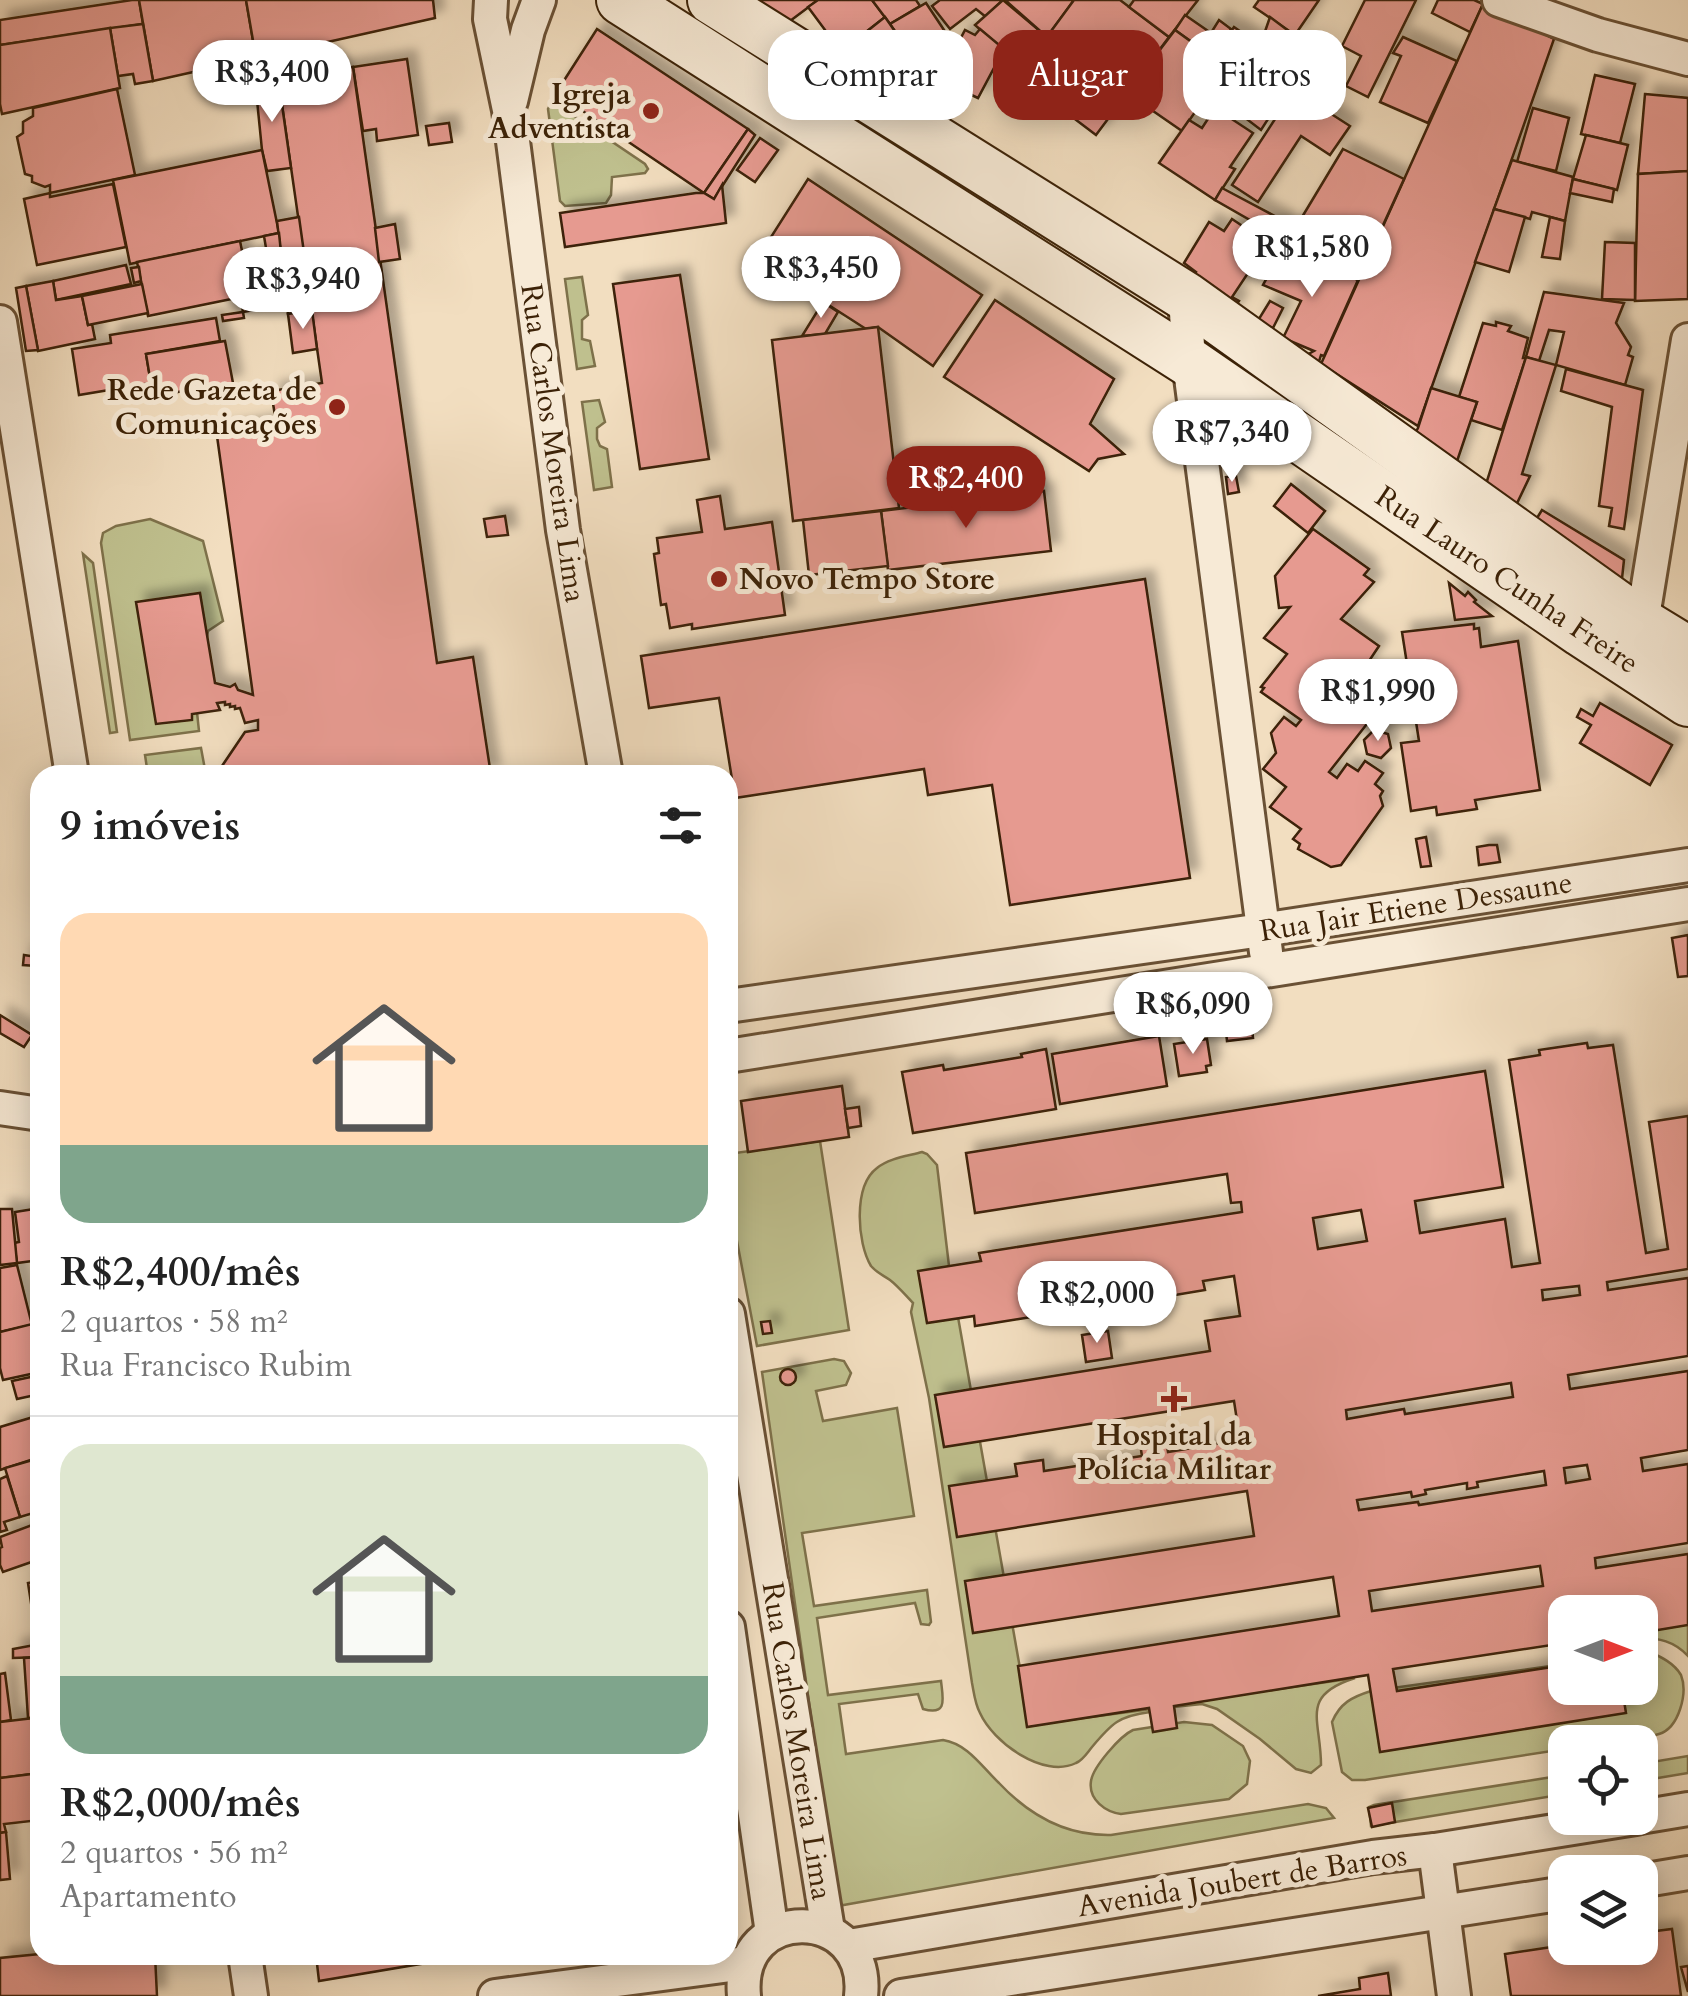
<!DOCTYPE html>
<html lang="pt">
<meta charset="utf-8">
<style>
body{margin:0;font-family:Cardo,serif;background:#f6f6f6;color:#222;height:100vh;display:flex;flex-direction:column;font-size:38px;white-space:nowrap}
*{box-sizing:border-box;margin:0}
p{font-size:32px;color:#767676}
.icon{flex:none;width:55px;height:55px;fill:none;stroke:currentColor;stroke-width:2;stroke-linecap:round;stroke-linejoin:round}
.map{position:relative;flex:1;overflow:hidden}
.drawer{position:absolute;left:30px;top:765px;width:708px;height:1200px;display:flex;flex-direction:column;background:#fff;border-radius:30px;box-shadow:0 5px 25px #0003}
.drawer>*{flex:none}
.banner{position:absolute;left:768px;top:30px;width:770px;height:90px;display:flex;gap:20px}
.needle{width:65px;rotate:90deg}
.tools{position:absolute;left:1548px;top:1595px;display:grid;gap:20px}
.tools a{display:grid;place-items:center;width:110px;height:110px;border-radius:20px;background:#fff;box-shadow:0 5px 25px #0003;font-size:50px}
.price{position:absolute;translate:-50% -85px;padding:0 22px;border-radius:35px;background:#fff;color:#222;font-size:32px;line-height:65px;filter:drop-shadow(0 2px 5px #0008)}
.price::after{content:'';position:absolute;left:50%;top:60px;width:30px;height:22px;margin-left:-15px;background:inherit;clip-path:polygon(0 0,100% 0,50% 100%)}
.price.on{background:#8f2418;color:#fff}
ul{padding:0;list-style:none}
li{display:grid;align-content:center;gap:20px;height:530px;padding:0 30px}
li+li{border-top:2px solid #e0e0e0}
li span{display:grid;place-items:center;height:310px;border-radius:30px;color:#555}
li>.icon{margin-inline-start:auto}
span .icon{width:180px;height:180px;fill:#fffc;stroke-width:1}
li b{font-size:42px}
h2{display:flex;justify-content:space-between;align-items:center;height:120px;padding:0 30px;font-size:42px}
.tag{padding:0 35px;border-radius:30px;background:#fff;box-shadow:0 5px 25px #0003;font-size:35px;line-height:90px}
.tag.on{background:#8f2418;color:#fff}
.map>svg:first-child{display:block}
</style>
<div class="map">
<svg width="1688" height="1996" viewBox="0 0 1688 1996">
<defs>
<filter id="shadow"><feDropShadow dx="9" dy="-9" stdDeviation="5" flood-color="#0004"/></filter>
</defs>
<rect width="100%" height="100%" fill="#f2dec0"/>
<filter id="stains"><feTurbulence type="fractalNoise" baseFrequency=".002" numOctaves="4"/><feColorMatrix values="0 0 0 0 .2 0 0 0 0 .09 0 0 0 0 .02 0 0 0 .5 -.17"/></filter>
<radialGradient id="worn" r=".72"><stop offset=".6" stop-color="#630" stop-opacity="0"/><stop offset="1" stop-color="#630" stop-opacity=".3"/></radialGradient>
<g fill="#bfc08e" stroke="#7e714a" stroke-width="2.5">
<path d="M551,103L556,104L645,164L648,169L645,173L612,177L611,195L606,203L565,206L560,201L548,109Z"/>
<path d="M582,277L588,315L582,320V339L590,341L595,366L577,369L565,279Z"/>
<path d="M599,400L605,422L597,428V439L600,446L607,449L612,487L594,490L582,402Z"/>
<path d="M150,519L203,541L223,621L208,631L196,703L199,731L130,740L101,543L103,533L116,526Z"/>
<path d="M83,554L93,563L117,732L110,733Z"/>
<path d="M201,748L206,775H148L145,755Z"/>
<path d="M820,1141L849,1330L757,1346L728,1194V1154Z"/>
<path d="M922,1152L927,1154L937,1165L949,1266L1030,1725L1151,1709L1150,1712C1119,1716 1112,1723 1092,1747C1087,1753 1083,1760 1076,1763C1043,1779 993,1742 980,1713C975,1704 974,1693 972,1683L929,1398L911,1312L913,1303C906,1296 899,1287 890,1280C883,1275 877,1273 871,1266C857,1243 853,1186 877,1168C889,1158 908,1156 922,1152Z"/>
<path d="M834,1359L844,1361L851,1373L846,1385L816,1391L823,1421L897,1408L914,1516L802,1533L814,1606L927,1590L931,1622L929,1625L921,1624L915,1603L817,1618L828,1695L941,1681C943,1699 948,1716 923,1709L918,1694L839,1704L846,1754L943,1740C968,1744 982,1767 999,1783C1029,1815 1067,1836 1111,1835L1308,1804L1326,1808L1334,1818L838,1906L762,1372Z"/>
<path d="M1688,1624V1656C1674,1641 1659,1638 1640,1638V1631Z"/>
<path d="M1650,1652C1661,1657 1674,1663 1681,1675C1688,1693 1679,1728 1659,1734C1629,1743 1596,1742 1565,1742V1749L1365,1780H1352L1342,1772L1332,1722C1340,1703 1352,1697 1371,1691L1565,1664V1688H1640V1653Z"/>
<path d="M1355,1678C1299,1696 1321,1719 1321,1765L1311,1773L1296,1769L1260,1739L1217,1709L1202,1704L1174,1707L1173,1704Z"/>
<path d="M1184,1722L1212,1725L1243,1746L1250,1761L1247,1784L1229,1799L1121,1814C1106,1812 1088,1800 1091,1781C1093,1767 1120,1736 1133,1730Z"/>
<path d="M1688,1756V1773L1640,1781V1764Z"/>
<path d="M1565,1775V1794L1371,1826L1369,1807L1374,1805Z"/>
</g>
<g fill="#e69a90" stroke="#3c2207" stroke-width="2.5" fill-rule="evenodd" filter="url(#shadow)">
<path d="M132,0H139L143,24L0,45V20Z"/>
<path d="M139,0H246L256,58L153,81Z"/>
<path d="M246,0H433L435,18L256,58Z"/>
<path d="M722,0H818L774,33Z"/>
<path d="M818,0H872L885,17L823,66L810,55L831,38L808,7Z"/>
<path d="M872,0H916L920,6L890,24Z"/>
<path d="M940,0H1003L986,17L976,9L950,29L932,6Z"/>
<path d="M1003,0L1047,37L1023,68L975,25Z"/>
<path d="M1005,0H1074L1047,37Z"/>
<path d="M1074,0H1120L1169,37L1096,135L1018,76Z"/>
<path d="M1134,0H1198L1169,37L1129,7Z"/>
<path d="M1259,0H1319L1295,35L1254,7Z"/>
<path d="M1365,0H1416L1368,97L1346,86L1361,56L1342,46Z"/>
<path d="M1438,0H1474L1483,4L1470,32L1432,13Z"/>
<path d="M926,3L944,30L910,53L890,24Z"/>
<path d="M1483,4L1554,39L1418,426L1321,364Z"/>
<path d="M1185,15L1211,33L1219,20L1231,29L1213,57L1175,30Z"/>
<path d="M885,17L910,53L871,88L823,66Z"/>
<path d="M1270,17L1290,32L1282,42L1275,37L1267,50L1260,46Z"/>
<path d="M143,24L153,81L135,84L133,74L118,76L110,28Z"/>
<path d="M1234,27L1267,50L1275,37L1300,53L1305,45L1313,49L1261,130L1210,91L1226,67L1213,57Z"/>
<path d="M110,28L120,88L2,114L0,104V45Z"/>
<path d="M597,29L748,129L704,193L556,93Z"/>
<path d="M980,29L1004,49L978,98L939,80L965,30L975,35Z"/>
<path d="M1175,30L1226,67L1182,131L1127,93Z"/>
<path d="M1403,37L1457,61L1428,123L1380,102L1401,56L1393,53Z"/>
<path d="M407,59L418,135L377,141L376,129L363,131L353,67Z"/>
<path d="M353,67L437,663L473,657L491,775H220V769L245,732L258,730V720L245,723L240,708L235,709V706L230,707V704L225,705V702L217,703L220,710L192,714V720L156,724L136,602L200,593L215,683L230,687L235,684L238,690L253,695L217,436L220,432L276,422L271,391L322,383L278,77Z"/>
<path d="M1595,75L1635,84L1620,143L1581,134Z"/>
<path d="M278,77L291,168L267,171L262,150L255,80Z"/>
<path d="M117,89L135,175L50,193V185L45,187L32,182V176L25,174L17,137L23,133V122L33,116V108Z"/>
<path d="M1294,90L1350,126L1330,155L1301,136L1258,202L1232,185Z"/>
<path d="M1645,94L1688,98V171L1638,174Z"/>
<path d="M1215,108L1253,133L1230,167L1235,169L1215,200L1159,163L1189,120L1202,128Z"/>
<path d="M1533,108L1569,118L1556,171L1517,162Z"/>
<path d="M449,123L452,142L429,145L426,126Z"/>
<path d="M748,129L755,135L714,199L704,193Z"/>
<path d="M1586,135L1628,145L1617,190L1573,179Z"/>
<path d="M760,138L778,150L755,182L737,170Z"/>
<path d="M1343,149L1404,179L1358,280L1284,247Z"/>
<path d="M262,150L279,233L130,264L113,180Z"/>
<path d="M1512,160L1573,177L1565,221L1532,212L1530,219L1494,209Z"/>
<path d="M1688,171V299L1635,301L1638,174Z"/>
<path d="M808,179L982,295L933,366L878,327L866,329L757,259Z"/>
<path d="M1573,179L1614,189L1612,202L1570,193Z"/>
<path d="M113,184L126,247L37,265L24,199L50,193V197Z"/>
<path d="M722,185L726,223L565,247L560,213L696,193H704L714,199Z"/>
<path d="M1222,188L1286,222L1278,236L1215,200Z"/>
<path d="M1494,209L1525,217L1509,272L1475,262Z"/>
<path d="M299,217L312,310L288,314L277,221Z"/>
<path d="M1550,217L1565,221L1560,259L1542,257Z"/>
<path d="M1232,219L1268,243L1232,297L1239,301L1229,315L1186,286L1196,272L1184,263L1209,222L1224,231Z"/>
<path d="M395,224L400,259L379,262L375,228Z"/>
<path d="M279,233L285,291L259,295L253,255L267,254L264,236Z"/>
<path d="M240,241L251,295L148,316L137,262Z"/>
<path d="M1605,242L1635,243V300L1602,299Z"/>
<path d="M1284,247L1358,280L1324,356L1321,355L1316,371L1303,357L1314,351L1283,338L1301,301L1263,285Z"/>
<path d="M126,265L131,284L56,300L53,281Z"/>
<path d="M139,267L141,281L134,283L131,268Z"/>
<path d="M680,275L709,459L640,469L613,284Z"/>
<path d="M53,281L56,300L82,296L88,325L92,324L95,339L38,351L26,286Z"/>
<path d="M142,284L148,313L88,325L82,296Z"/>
<path d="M26,286L38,350L26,351L16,288Z"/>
<path d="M1544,292L1624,303L1616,323L1631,347L1628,355L1633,357L1625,385L1556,365L1564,332L1549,330L1539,361L1526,357Z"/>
<path d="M261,297L264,308L243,312L241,301Z"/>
<path d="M995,300L1114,379L1090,424L1124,454L1098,459L1089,471L944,377Z"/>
<path d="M1270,301L1283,308L1273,328L1257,322Z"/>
<path d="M823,302L838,312L825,334L802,336Z"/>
<path d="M312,310L317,349L293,353L288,314Z"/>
<path d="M243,312L244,318L223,321L222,315Z"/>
<path d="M216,318L220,341L146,354L151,383L79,395L72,349L111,343L110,335Z"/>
<path d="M1496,322L1511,326L1508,331L1528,338L1523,358H1526L1502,430L1471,420L1477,402L1459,397L1483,323L1496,326Z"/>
<path d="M878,327L899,508L793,521L772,340Z"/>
<path d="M225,341L233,383L153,396L146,354Z"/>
<path d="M1526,357L1556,365L1522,474L1530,476L1509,520L1481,500Z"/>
<path d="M1566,369L1643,390L1624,529L1609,526L1612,508L1599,506L1612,407L1561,391Z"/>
<path d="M1431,388L1477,402L1451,479L1405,451L1418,428Z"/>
<path d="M1236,476L1239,492L1228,494L1226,477Z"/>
<path d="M1291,484L1325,511L1308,533L1274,506Z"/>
<path d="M1044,491L1051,551L888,570L881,511Z"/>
<path d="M720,496L725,529L772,522L785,615L692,629V624L670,628L666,604L661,605L654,554L659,553L657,538L702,532L697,500Z"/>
<path d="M1542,510L1624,560L1621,588L1532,526Z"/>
<path d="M881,511L888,566L809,575L803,520Z"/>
<path d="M505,516L508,535L487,537L484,519Z"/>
<path d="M1313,529L1369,569L1364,575L1374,582L1341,619L1379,646L1361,673L1389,696L1329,772L1337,778L1347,764L1358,771L1365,761L1383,773L1375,784L1383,791L1380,796L1383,806L1341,865L1331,867L1298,849L1300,844L1293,839L1301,829L1270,807L1286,787L1263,769L1276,753L1271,733L1284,717L1296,726L1301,720L1261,692L1264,688L1261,687L1287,654L1264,638L1290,607L1279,608L1275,576Z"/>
<path d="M1145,579L1190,878L1010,905L992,785L928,795L924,769L735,798L719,698L649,708L641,656Z"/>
<path d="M1449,583L1465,596L1468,592L1476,600L1474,602L1492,616L1455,620Z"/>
<path d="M1474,624V629L1479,628L1481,647L1518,641L1540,790L1475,800L1477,809L1437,815L1436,807L1411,811L1401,743L1419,741L1402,632Z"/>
<path d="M1600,703L1672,745L1650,785L1580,743L1591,725L1577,717L1581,709L1593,716Z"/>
<path d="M1374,730L1388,734L1391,748L1381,758L1367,754L1364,740Z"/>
<path d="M1426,837L1431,866L1421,867L1416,839Z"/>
<path d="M1489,845H1497L1500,862L1479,865L1477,847Z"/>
<path d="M1688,935V976L1678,977L1672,938Z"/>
<path d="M24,955L37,957L36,966L23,965Z"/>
<path d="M0,1015L32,1035L24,1047L0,1033Z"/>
<path d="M1251,1019L1253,1038L1227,1041L1225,1022Z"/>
<path d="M1159,1036L1167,1086L1060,1104L1052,1054Z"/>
<path d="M1207,1039L1211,1065L1206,1066L1207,1072L1179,1076L1174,1044Z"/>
<path d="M1587,1043L1588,1048L1613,1045L1646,1253L1668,1249L1649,1122L1688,1116V1269L1607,1282L1608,1290L1688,1278V1356L1568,1375L1570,1389L1688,1371V1450L1641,1458L1643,1471L1688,1464V1543L1595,1558L1596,1568L1688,1554V1625L1640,1633V1612H1565V1643L1393,1669L1397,1691L1565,1665V1688H1622L1626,1713L1380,1752L1368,1675L1174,1706L1177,1728L1153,1732L1149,1708L1027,1727L1018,1666L1339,1616L1333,1577L973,1633L965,1581L1254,1536L1247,1491L957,1537L949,1486L1017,1476L1015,1464L1043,1460L1044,1471L1142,1456L1140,1444L1166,1439L1168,1452L1240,1440L1234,1401L944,1447L935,1395L1210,1351L1205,1321L1240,1316L1234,1276L1203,1281L1205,1290L1133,1302L1134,1310L1051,1322L1050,1314L975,1326L974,1316L927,1323L918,1271L981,1261L979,1253L1242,1212L1241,1202L1231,1203L1227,1174L975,1213L966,1153L1485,1071L1503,1187L1415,1201L1420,1233L1505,1219L1512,1267L1540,1263L1509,1060L1540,1055L1539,1050ZM1361,1210L1367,1241L1318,1249L1313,1218ZM1579,1286L1580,1295L1543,1300L1542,1290ZM1511,1383L1513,1397L1405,1414L1404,1409L1347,1419L1346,1410ZM1587,1465L1590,1479L1566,1483L1564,1468ZM1544,1471L1546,1485L1419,1505L1418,1502L1359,1510L1357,1500L1411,1492L1412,1497L1426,1494L1425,1490L1467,1483V1489L1478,1487L1477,1482ZM1540,1566L1543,1586L1372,1611L1369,1591Z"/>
<path d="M1046,1049L1056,1109L913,1133L902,1072L943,1065L944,1070L1022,1057L1021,1054Z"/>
<path d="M842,1086L849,1137L748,1152L741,1101Z"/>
<path d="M859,1107L861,1126L848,1128L845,1109Z"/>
<path d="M40,1208V1260L17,1263L14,1243L19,1242L15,1212Z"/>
<path d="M0,1209H12L17,1263L0,1265Z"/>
<path d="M17,1265L32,1325L0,1332V1268Z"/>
<path d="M770,1321L772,1333L763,1334L761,1322Z"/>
<path d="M40,1322V1372L3,1380L0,1368V1332Z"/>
<path d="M1108,1331L1112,1358L1086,1362L1082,1335Z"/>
<circle cx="788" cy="1377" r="8"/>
<path d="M40,1375V1394L17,1399L12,1381Z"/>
<path d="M40,1415V1457L0,1470V1427Z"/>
<path d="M36,1459L40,1472V1511L20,1517L5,1468Z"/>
<path d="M7,1476L20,1517L4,1522L7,1530L0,1532V1479Z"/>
<path d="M40,1522V1559L3,1572L0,1565V1548L2,1547L0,1537Z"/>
<path d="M40,1581V1636H36L28,1583Z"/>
<path d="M40,1644V1657L13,1658V1649Z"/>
<path d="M40,1657V1717L28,1718L24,1658Z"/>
<path d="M5,1673L11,1720L0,1722V1674Z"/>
<path d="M34,1718L40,1773L0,1778V1722Z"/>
<path d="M40,1773V1820L4,1824L6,1832L0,1833V1778Z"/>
<path d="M1392,1803L1395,1822L1372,1827L1368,1808Z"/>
<path d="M6,1832L10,1879L0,1880V1833Z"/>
<path d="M1672,1929L1681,1996H1511L1505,1954L1565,1945V1948H1640V1933Z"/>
<path d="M40,1954L155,1955L157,1996H0V1958Z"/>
<path d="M316,1955H428V1960L426,1963L319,1981Z"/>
<path d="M428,1955H466L462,1958L428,1962Z"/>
<path d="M1688,1966V1992L1681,1967Z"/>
<path d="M1388,1973L1391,1996H1318L1360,1989L1359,1978Z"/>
</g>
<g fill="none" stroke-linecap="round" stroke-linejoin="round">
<g stroke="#6a5135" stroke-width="38">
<g id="street">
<path d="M491,0L490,19L509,110L563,530L606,775"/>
<path d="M1499,0L1598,35L1688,59"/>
<path d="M511,101L528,30L539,0"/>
<path d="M1185,296L1189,362L1266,952"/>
<path d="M0,322L72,775"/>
<path d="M1636,641L1642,623L1688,340"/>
<path d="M728,1006L1262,930L1688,865"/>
<path d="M728,1056L1688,904"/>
<path d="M0,1108L40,1114"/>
<path d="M728,1314L828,1930"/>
<path d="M728,1627L772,1933"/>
<path d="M1640,1817L1688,1809"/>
<path d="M1435,1850L1454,1996"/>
<path d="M1640,1881L1688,1873"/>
<path d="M849,1946L1373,1857L1435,1850L1636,1818"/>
<path d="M245,1955L251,1996"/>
<path d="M495,1996L746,1963"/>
<path d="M744,1996C735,1901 871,1905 861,1996"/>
<path d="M901,1996L1565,1893"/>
</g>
</g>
<g stroke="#3c2207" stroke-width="52">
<g id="secondary">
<path d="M621,0L1189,362L1581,632L1688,702"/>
<path d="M712,0L1185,296L1642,623L1688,651"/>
</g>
</g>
<use href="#street" stroke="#f7ead6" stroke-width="32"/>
<use href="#secondary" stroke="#f7ead6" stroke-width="48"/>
</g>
<g fill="#8f2418" stroke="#f7ead6" stroke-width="4">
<circle cx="651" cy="111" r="10"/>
<circle cx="337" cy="407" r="10"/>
<circle cx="719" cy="579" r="10"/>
<path d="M1169 1384h10v10h10v10h-10v10h-10v-10h-10v-10h10z"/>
</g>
<g text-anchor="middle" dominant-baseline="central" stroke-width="10" stroke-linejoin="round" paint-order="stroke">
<g font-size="30" font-weight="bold" fill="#3c2207" stroke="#f7ead6" text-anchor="end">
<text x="631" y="94">Igreja<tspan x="631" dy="34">Adventista</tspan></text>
<text x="317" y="390">Rede Gazeta de<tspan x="317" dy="34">Comunicações</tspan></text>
<text x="739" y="579" text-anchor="start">Novo Tempo Store</text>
<text x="1174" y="1435" text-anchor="middle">Hospital da<tspan x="1174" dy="34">Polícia Militar</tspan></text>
</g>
<g font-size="30" fill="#3c2207" stroke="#f7ead6">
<text transform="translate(553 443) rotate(82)">Rua Carlos Moreira Lima</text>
<text transform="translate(1507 580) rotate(34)">Rua Lauro Cunha Freire</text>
<text transform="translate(1416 907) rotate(-9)">Rua Jair Etiene Dessaune</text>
<text transform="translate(797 1741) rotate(81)">Rua Carlos Moreira Lima</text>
<text transform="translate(1242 1881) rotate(-9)">Avenida Joubert de Barros</text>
</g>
</g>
<rect width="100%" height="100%" filter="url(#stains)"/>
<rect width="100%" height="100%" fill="url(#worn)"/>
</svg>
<div class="tools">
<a><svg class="needle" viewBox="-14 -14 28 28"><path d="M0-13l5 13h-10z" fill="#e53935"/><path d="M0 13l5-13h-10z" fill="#767676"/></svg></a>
<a><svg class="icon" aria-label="locate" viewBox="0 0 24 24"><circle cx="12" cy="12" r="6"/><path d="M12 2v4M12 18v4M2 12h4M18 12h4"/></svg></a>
<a><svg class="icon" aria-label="layers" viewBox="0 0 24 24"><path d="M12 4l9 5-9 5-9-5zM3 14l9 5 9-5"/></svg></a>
</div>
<b class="price" style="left:272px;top:125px">R$3,400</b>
<b class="price" style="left:1312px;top:300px">R$1,580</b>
<b class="price" style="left:821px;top:321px">R$3,450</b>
<b class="price" style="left:303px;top:332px">R$3,940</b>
<b class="price" style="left:1232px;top:485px">R$7,340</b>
<b class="price on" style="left:966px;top:531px">R$2,400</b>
<b class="price" style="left:1378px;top:744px">R$1,990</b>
<b class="price" style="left:1193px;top:1057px">R$6,090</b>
<b class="price" style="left:1097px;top:1346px">R$2,000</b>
<div class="banner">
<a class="tag">Comprar</a>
<a class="tag on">Alugar</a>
<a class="tag">Filtros</a>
</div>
<section class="drawer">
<h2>9 imóveis<svg class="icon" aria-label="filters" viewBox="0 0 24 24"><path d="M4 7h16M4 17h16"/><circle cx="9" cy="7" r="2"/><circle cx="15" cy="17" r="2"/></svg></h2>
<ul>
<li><span style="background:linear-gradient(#ffd9b3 75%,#7fa58c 0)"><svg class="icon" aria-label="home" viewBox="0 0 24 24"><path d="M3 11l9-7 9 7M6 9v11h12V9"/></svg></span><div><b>R$2,400/mês</b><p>2 quartos · 58 m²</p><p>Rua Francisco Rubim</p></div></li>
<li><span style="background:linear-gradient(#dfe7d0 75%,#7fa58c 0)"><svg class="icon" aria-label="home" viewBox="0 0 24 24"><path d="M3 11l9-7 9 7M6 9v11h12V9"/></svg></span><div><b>R$2,000/mês</b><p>2 quartos · 56 m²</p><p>Apartamento</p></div></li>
</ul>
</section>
</div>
